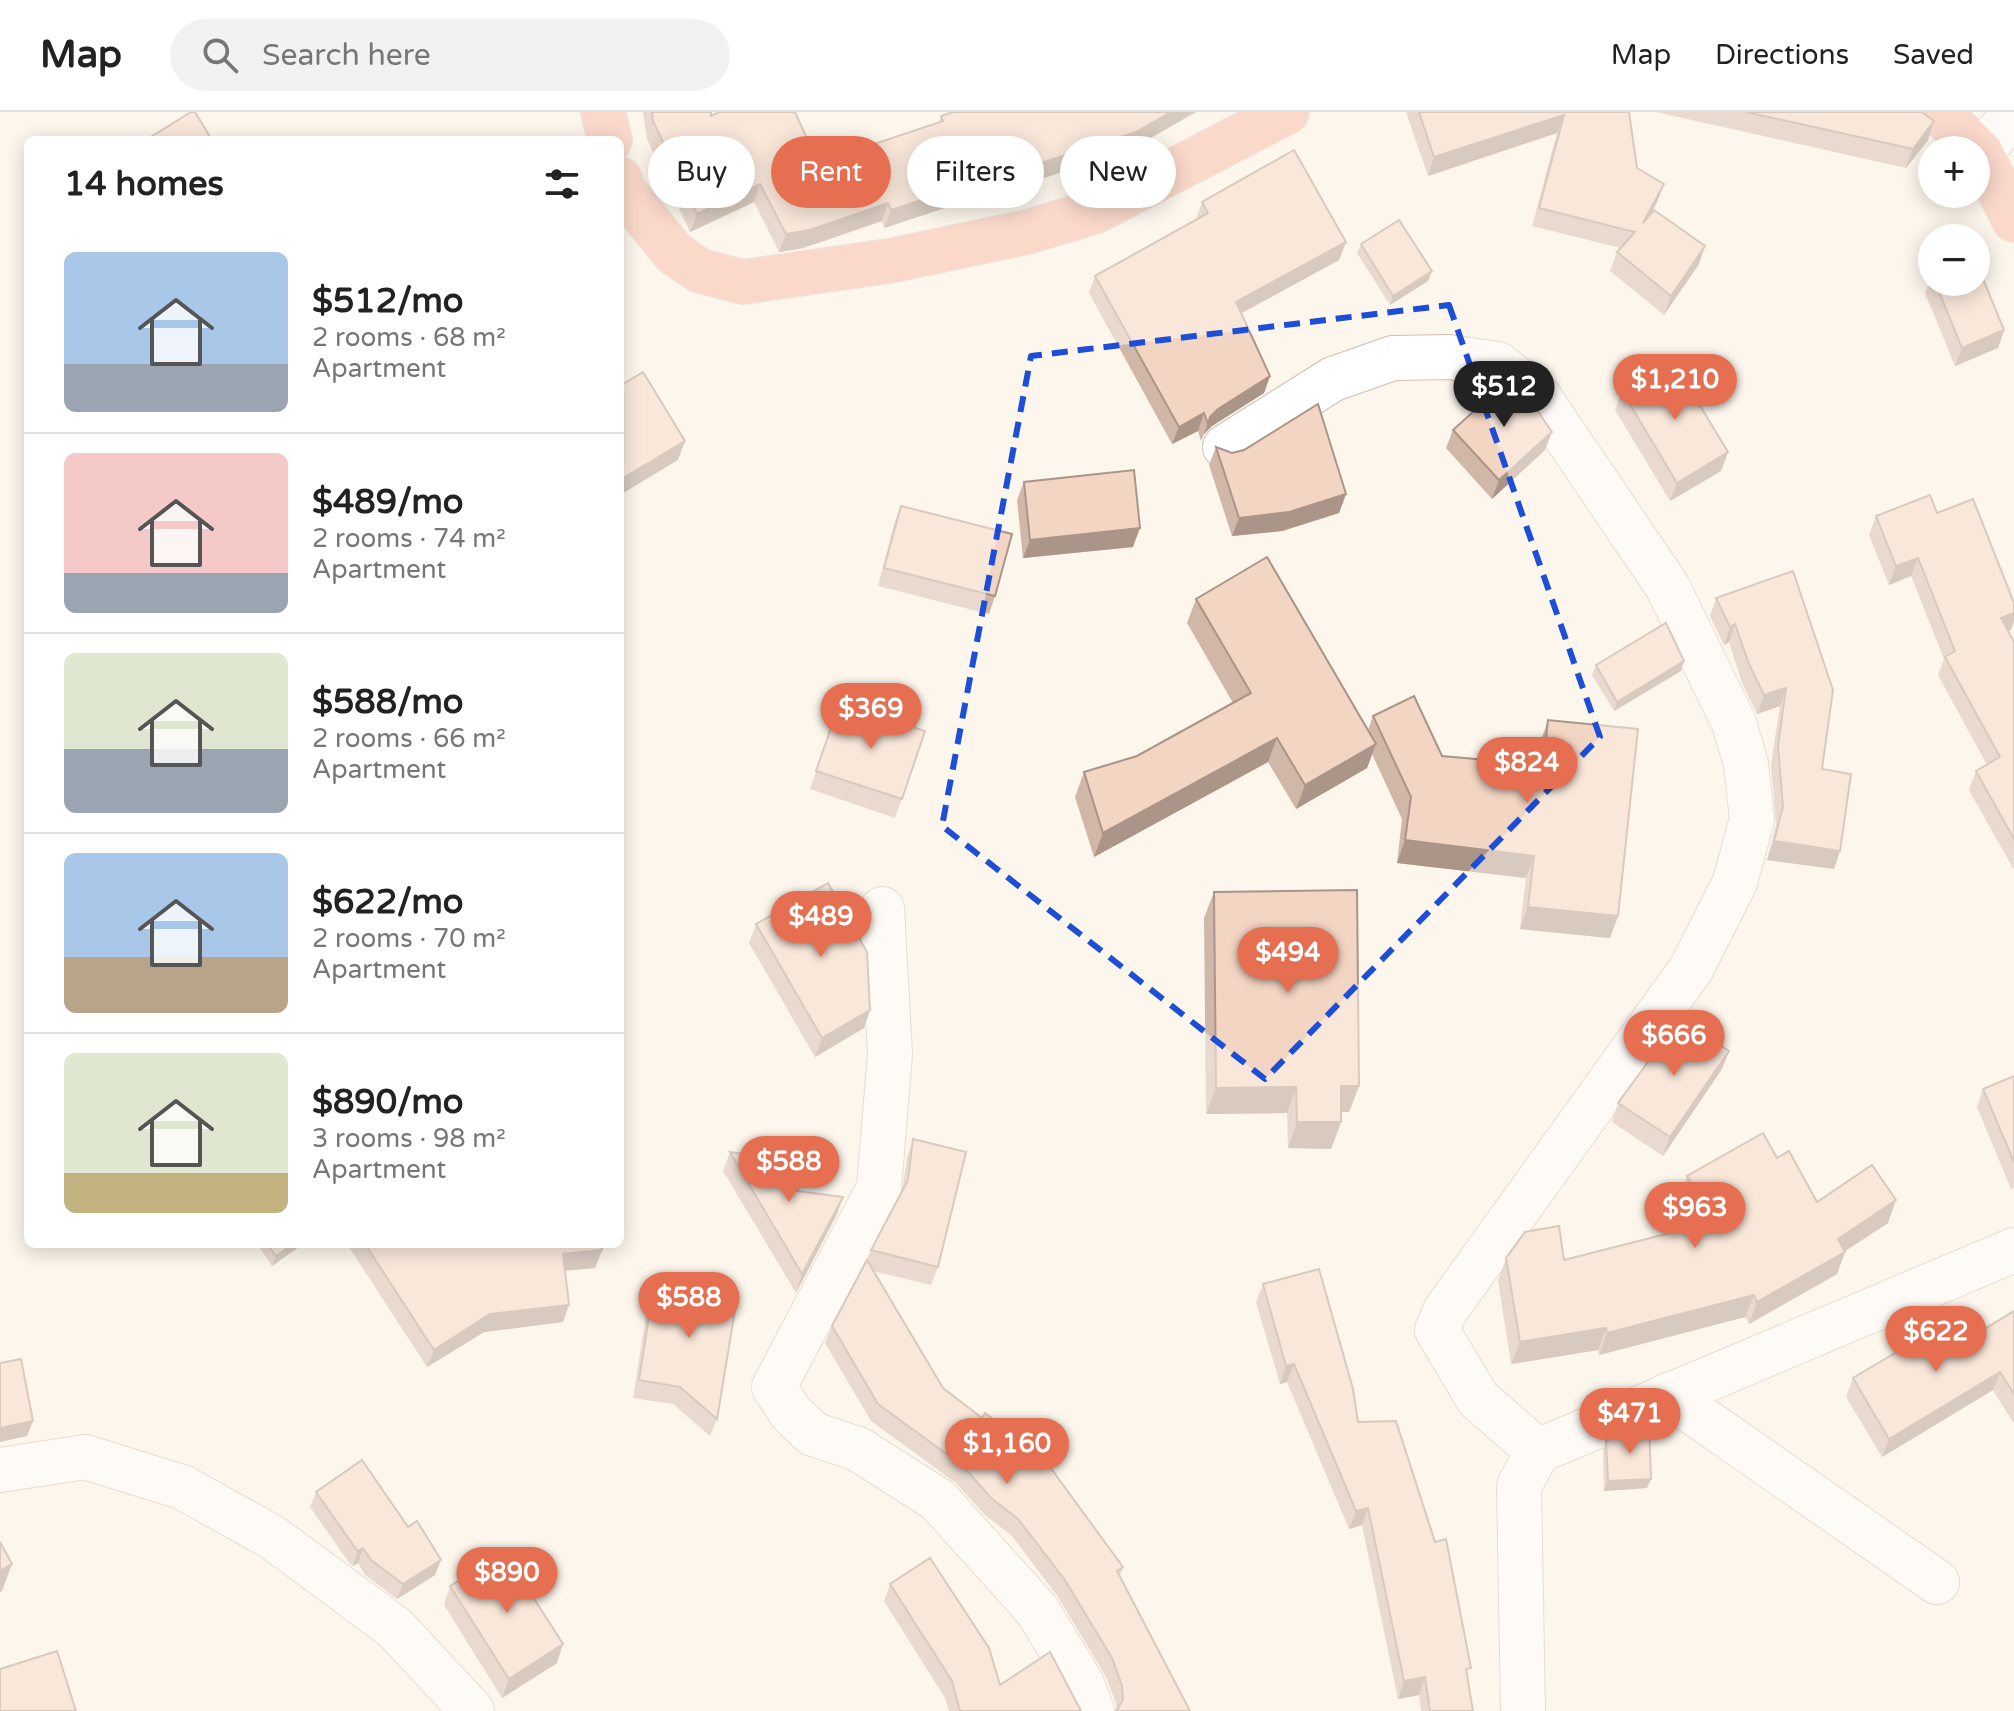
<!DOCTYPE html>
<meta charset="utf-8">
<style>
body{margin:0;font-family:"Varela Round",sans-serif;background:#f2f2f2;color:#222;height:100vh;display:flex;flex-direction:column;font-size:30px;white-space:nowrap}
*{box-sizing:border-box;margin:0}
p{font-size:26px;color:#767676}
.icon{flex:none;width:44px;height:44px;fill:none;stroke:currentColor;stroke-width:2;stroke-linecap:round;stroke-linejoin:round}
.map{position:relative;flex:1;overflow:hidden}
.sheet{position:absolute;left:24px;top:24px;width:600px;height:1112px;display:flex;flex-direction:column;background:#fff;border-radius:12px;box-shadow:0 4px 20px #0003}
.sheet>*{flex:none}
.top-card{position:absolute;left:648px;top:24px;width:760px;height:72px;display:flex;gap:16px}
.buttons{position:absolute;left:1918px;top:24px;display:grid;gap:16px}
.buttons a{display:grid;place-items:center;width:72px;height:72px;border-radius:50%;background:#fff;box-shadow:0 4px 20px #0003;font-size:40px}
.price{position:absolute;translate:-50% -68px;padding:0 18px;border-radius:28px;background:#e76f51;color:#fff;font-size:26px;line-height:52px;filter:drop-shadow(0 2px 4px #0008)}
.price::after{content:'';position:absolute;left:50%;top:48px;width:24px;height:18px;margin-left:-12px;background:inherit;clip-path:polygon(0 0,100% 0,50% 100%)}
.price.active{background:#222;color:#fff}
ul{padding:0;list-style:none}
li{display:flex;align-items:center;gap:24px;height:200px;padding:0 40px}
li+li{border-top:2px solid #e0e0e0}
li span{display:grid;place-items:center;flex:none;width:224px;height:160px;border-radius:12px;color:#555}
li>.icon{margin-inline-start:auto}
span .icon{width:96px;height:96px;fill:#fffc;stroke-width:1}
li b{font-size:34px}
h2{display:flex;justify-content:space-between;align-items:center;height:96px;padding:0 40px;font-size:34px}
.chip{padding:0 28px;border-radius:36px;background:#fff;box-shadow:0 4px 20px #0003;font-size:28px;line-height:72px}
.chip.active{background:#e76f51;color:#fff}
header{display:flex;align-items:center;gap:48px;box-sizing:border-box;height:112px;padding:0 40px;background:#fff;border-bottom:2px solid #e0e0e0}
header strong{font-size:38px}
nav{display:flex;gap:44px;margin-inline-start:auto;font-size:28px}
.search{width:560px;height:72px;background:#f2f2f2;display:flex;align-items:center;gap:20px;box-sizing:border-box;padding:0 28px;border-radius:44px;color:#767676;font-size:30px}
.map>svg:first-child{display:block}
</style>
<header>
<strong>Map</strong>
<div class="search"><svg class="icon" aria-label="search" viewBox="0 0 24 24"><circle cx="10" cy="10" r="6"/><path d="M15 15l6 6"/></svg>Search here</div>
<nav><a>Map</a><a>Directions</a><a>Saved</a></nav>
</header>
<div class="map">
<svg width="2014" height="1599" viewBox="0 0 2014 1599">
<rect width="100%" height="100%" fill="#fdf6ec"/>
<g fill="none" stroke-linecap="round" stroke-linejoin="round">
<g stroke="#d1beb0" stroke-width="46">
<g id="minor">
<path d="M1980,40L2014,3"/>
<path d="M1225,335L1333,267L1393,246L1449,245L1498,252L1539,285L1667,474L1734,611L1746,652L1752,707L1735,770L1691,857L1445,1199L1437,1218L1478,1287L1538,1339"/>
<path d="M882,797L890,942L879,1076L774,1275L791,1301L813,1322L858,1337L938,1388L1037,1498L1082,1572L1092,1599"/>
<path d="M1668,1283L1937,1470"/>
<path d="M0,1358L85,1345L182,1375L272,1425L395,1516L472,1599"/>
<path d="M1523,1599L1519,1374L1538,1339L2014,1138"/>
</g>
</g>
<g stroke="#dad1cd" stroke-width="46">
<g id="highway">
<path d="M603,0L610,28"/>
<path d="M1939,0L1980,40L2014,108"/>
<path d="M620,67L623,78L674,141L700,159L743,170L889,149L1027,120L1094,100L1287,0"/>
</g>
</g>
<use href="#minor" stroke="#fff" stroke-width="44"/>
<use href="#highway" stroke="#f7b7a3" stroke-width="44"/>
</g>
<g fill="#d1b7a8">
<path d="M643,0H711V4L818,51L939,10L941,4L1130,38L958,94L957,92L884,116L882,109L803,136L779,140L754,90L690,120L647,27Z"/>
<path d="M1406,0H1629L1637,56L1657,90L1651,101L1699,152L1664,203L1610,159L1617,140L1621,136L1532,114L1557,21L1428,64Z"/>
<path d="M1656,0H1922L1928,28L1906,56Z"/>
<path d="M1202,90L1346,130L1339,148L1241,201L1270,264L1264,281L1212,314L1204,322L1201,329L1198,319L1172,332L1089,181L1095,164L1196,107Z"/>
<path d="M1361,132L1432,159L1428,169L1390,193L1357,141Z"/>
<path d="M1932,163V170H1976L2004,218L1998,236L1955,254L1925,181Z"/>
<path d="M1622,279L1728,340L1721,359L1670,389L1615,298Z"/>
<path d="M1453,318L1545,338L1492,387L1446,336Z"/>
<path d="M1216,335L1346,382L1339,401L1282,419L1232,424L1209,353Z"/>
<path d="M1024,370L1133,435L1023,446L1017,388Z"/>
<path d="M901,394L995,484L989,502L878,474L894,412Z"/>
<path d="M1937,401L2011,518L2008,519L2014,530V758L1969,678L1976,659L1987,653L1938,563L1944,547L1911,464L1889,473L1869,423L1876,404Z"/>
<path d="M1793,459L1822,657L1840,739L1834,757L1767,748L1776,713L1771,653L1780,594L1757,602L1742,571L1729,530L1724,533L1710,504L1716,486Z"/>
<path d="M1196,487L1368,618L1373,604L1442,644L1538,652L1540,631L1548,608L1618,804L1610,826L1520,817L1526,766L1397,751L1402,707L1372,642L1367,656L1296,697L1268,650L1094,745L1075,685L1084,660L1137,644L1233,591L1187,511Z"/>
<path d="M1596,553L1681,559L1614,599L1592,563Z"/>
<path d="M840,590L925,619L895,706L810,677Z"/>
<path d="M1214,780L1359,974L1349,1000H1341V1010L1331,1037L1288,1036L1287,1001L1206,1002L1204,806Z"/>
<path d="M756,812L870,898L864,916L815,945L749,831Z"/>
<path d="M1722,957L1663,1044L1612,1010L1618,991Z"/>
<path d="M2014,964V1076L2011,1077L1977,995L1983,977Z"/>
<path d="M913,1027L938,1155L931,1173L873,1159L943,1276L1123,1455L1120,1464L1190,1599L1116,1598V1591L1105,1563L1058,1485L1012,1424L985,1403L956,1371L871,1309L825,1231L832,1214L867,1149L871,1138L902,1080L907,1046Z"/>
<path d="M730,1040L797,1079L843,1085L836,1104L796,1181L723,1059Z"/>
<path d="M1777,1046L1817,1090L1888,1111L1845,1139L1837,1162L1749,1212L1745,1205L1599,1243L1598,1238L1511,1252L1498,1169L1506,1146L1564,1148L1695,1114L1679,1086L1687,1064Z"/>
<path d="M257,1132H303L272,1154Z"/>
<path d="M347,1132H601L602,1138L595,1156L565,1159L563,1210L484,1220L427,1255Z"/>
<path d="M655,1167L717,1307L710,1324L673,1292L633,1286L649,1184Z"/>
<path d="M1263,1172L1358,1310L1468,1566L1473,1599H1421L1419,1583L1398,1587L1362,1413L1349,1417L1287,1270L1280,1272L1256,1190Z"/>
<path d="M2014,1199V1312L1993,1278L1882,1345L1846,1285L1853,1266L1955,1235Z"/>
<path d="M1606,1329L1647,1376L1604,1379L1603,1339Z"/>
<path d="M316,1380L435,1463L397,1487L365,1463L358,1451L353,1454L350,1452L310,1395Z"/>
<path d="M890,1472L1000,1573L1081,1599H949L945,1586L884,1489Z"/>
<path d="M450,1474L557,1551L502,1586L444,1493Z"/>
</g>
<g fill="#aa9588">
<path d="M1171,0H1196L1130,38L958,94L965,76Z"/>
<path d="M1564,3L1557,21L1428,64L1434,45Z"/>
<path d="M1934,9L1928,28L1906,56L1913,37Z"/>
<path d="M760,72L754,90L690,120L697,102Z"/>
<path d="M1664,72L1657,90L1636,129L1643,111Z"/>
<path d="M964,74L957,92L884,116L891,98Z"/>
<path d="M888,91L882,109L803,136L779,140L786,122Z"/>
<path d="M1346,130L1339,148L1229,208L1236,190Z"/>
<path d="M1705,134L1699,152L1664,203L1671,184Z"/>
<path d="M1432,159L1428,169L1390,193L1393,184Z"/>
<path d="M2004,218L1998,236L1955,254L1962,236Z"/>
<path d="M1270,264L1264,281L1212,314L1204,322L1210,305L1218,297Z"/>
<path d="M1204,301L1198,319L1172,332L1179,315Z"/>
<path d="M1552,320L1545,338L1492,387L1499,368Z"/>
<path d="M685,329L678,348L620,383V368Z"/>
<path d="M1728,340L1721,359L1670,389L1677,371Z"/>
<path d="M1346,382L1339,401L1282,419L1232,424L1239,406Z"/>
<path d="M1140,416L1133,435L1023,446L1030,428Z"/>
<path d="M1918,446L1911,464L1889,473L1896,454Z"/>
<path d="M2014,501V509L2011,518L1994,525L2001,506Z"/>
<path d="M1735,512L1729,530L1724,533L1730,515Z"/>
<path d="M1684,549L1681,559L1614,599L1617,590Z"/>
<path d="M1786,576L1780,594L1757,602L1764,583Z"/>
<path d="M1277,626L1268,650L1094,745L1103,721Z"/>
<path d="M1376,632L1367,656L1296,697L1305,673Z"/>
<path d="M1405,728L1534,744L1526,766L1397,751Z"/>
<path d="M1774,729L1840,739L1834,757L1767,748Z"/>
<path d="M1528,795L1618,804L1610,826L1520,817Z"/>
<path d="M870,898L864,916L815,945L822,926Z"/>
<path d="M1729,939L1722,957L1663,1044L1670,1025Z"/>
<path d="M1341,974H1359L1349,1000H1331Z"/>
<path d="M1296,975L1287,1001L1206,1002L1216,976Z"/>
<path d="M1297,1010H1341L1331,1037L1288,1036Z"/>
<path d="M843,1085L836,1104L796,1181L802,1162Z"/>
<path d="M1896,1088L1888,1111L1830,1149L1838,1127Z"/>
<path d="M293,1132H303L272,1154L276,1144Z"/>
<path d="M602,1138L595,1156L557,1159L563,1142Z"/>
<path d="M1845,1140L1837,1162L1749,1212L1757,1190Z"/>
<path d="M1754,1183L1745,1205L1599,1243L1607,1221Z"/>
<path d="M569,1193L563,1210L484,1220L427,1255L434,1238L490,1202Z"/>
<path d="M1606,1216L1598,1238L1511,1252L1520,1230Z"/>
<path d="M1294,1252L1287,1270L1280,1272L1286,1254Z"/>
<path d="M2000,1260L1993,1278L1882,1345L1889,1327Z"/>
<path d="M33,1309L27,1324L0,1330V1316Z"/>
<path d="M1651,1367L1647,1376L1604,1379L1608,1369Z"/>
<path d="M1368,1396L1362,1413L1349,1417L1356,1399Z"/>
<path d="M363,1436L358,1451L353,1454L358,1439Z"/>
<path d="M441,1448L435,1463L397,1487L403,1472Z"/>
<path d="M12,1452L2,1479L0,1480V1459Z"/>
<path d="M563,1532L557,1551L502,1586L509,1567Z"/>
<path d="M1425,1565L1419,1583L1398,1587L1404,1569Z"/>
</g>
<g fill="#f3d5c3" stroke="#aa9588" stroke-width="2">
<path d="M191,0H195L212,28H146Z"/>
<path d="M652,0H711V4L719,0H795L818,51L943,9L941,4L953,0H1171L1136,20L965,76L964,74L891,98L888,91L810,118L786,122L760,72L697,102L653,9Z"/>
<path d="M1419,0H1629L1637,56L1664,72L1643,111L1654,98L1705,134L1671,184L1617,140L1635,120L1539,96L1564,3L1434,45Z"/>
<path d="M1746,0H1922L1934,9L1913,37Z"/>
<path d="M1294,38L1346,130L1236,190L1270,264L1218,297L1210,305L1208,312L1204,301L1179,315L1095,164L1208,101L1202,90Z"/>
<path d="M1399,108L1432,159L1393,184L1361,132Z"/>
<path d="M1976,152H1977L2004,218L1962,236L1935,170H1976Z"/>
<path d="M1673,249L1728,340L1677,371L1622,279Z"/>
<path d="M643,260L685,329L620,368V274Z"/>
<path d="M1508,268L1527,283L1552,320L1499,368L1453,318Z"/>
<path d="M1318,292L1346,382L1289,400L1239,406L1216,335L1232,341L1244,338Z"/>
<path d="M1134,358L1140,416L1030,428L1024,370Z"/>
<path d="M1930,383L1937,401L1973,387L2014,491V501L2001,506L2014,530V727L1976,659L2000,645L1945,545L1955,539L1918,446L1896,454L1876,404Z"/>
<path d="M901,394L1012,422L995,484L884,456Z"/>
<path d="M1267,445L1376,632L1305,673L1277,626L1103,721L1084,660L1137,644L1251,581L1196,487Z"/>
<path d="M1793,459L1833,578L1822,657L1851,662L1840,739L1774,729L1783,695L1778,634L1786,576L1764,583L1749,552L1735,512L1730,515L1716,486Z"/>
<path d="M1666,511L1684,549L1617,590L1596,553Z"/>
<path d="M1414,584L1442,644L1543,653L1548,608L1638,617L1618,804L1528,795L1534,744L1405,728L1411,685L1373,604Z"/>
<path d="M840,590L925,619L902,687L816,659Z"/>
<path d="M828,771L867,840L870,898L822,926L756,812Z"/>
<path d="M1357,778L1359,974H1341V1010H1297L1296,975L1216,976L1214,780Z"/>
<path d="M1680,906L1729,939L1670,1025L1618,991Z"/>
<path d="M2014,964V1050L1983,977Z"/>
<path d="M1763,1021L1777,1046L1789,1039L1817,1090L1872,1053L1896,1088L1838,1127L1845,1140L1757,1190L1754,1183L1607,1221L1606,1216L1520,1230L1506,1146L1525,1120L1559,1114L1564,1148L1713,1110L1687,1064Z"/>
<path d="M913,1027L966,1040L938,1155L871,1138L908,1068Z"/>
<path d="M730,1040L801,1051L797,1079L843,1085L802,1162Z"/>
<path d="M267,1132H293L276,1144Z"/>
<path d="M365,1132H601L602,1138L563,1142L569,1193L490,1202L434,1238Z"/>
<path d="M867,1148L943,1276L982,1306L985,1301L1047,1351L1123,1455L1117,1459L1190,1599H1115L1118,1597L1123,1587L1122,1574L1112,1546L1065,1468L1018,1407L991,1386L963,1354L878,1292L832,1214Z"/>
<path d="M1319,1157L1353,1277L1358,1310L1396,1309L1435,1430L1446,1427L1471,1556L1466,1557L1473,1599H1430L1425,1565L1404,1569L1368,1396L1356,1399L1294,1252L1286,1254L1263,1172Z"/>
<path d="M655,1167L738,1180L717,1307L680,1275L639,1268Z"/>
<path d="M2014,1199V1282L2000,1260L1889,1327L1853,1266L1942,1213L1955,1235Z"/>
<path d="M21,1247L33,1309L0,1316V1251Z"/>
<path d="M1649,1311L1651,1367L1608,1369L1606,1329Z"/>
<path d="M362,1348L408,1415L417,1409L441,1448L403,1472L371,1448L363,1436L358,1439L356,1437L316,1380Z"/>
<path d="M0,1430L12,1452L0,1459Z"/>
<path d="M504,1440L563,1532L509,1567L450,1474Z"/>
<path d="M930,1446L989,1536L1000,1573L1050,1540L1081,1599H960L952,1569L890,1472Z"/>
<path d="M57,1539L76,1599H0V1557Z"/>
</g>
<path d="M0 0H2014V1599H0ZM1449,193L1600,625L1265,967L942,714L1031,244Z" fill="#fdf6ec" fill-opacity=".55" fill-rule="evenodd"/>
<path fill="none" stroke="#1d4ed8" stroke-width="6" stroke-dasharray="16 10" stroke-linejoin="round" d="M1449,193L1600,625L1265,967L942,714L1031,244Z"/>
</svg>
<div class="buttons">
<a>+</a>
<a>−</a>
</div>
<b class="price" style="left:1675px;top:310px">$1,210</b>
<b class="price active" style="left:1504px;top:317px">$512</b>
<b class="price" style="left:871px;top:639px">$369</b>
<b class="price" style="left:1527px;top:693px">$824</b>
<b class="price" style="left:821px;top:847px">$489</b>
<b class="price" style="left:1288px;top:883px">$494</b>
<b class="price" style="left:1674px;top:966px">$666</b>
<b class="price" style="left:789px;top:1092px">$588</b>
<b class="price" style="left:1695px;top:1138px">$963</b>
<b class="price" style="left:689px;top:1228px">$588</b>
<b class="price" style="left:1936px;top:1262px">$622</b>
<b class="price" style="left:1630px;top:1344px">$471</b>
<b class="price" style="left:1007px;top:1374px">$1,160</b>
<b class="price" style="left:507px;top:1503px">$890</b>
<div class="top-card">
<a class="chip">Buy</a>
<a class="chip active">Rent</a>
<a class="chip">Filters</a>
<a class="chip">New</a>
</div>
<section class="sheet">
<h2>14 homes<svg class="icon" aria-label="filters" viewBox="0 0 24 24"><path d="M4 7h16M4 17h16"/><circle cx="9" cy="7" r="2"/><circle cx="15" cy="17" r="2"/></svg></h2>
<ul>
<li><span style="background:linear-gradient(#a9c7e8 70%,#9aa5b1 0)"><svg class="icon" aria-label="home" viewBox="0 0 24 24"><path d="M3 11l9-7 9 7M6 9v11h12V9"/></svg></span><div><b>$512/mo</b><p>2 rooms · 68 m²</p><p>Apartment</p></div></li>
<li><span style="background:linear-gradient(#f6c9c9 75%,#9aa5b1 0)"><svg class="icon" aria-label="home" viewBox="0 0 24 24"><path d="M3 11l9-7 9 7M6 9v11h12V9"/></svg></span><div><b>$489/mo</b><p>2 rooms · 74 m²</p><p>Apartment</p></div></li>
<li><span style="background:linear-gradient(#dfe7d0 60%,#9aa5b1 0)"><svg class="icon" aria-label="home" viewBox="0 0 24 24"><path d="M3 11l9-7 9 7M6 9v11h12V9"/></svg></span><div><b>$588/mo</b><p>2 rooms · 66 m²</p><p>Apartment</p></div></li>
<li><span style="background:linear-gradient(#a9c7e8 65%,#b9a48a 0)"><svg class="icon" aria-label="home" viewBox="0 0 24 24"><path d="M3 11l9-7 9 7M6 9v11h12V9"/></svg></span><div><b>$622/mo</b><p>2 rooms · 70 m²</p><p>Apartment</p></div></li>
<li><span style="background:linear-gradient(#dfe7d0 75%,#c2b280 0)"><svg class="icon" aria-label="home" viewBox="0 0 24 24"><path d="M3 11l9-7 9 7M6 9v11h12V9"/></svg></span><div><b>$890/mo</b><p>3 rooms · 98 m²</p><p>Apartment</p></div></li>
</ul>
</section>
</div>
